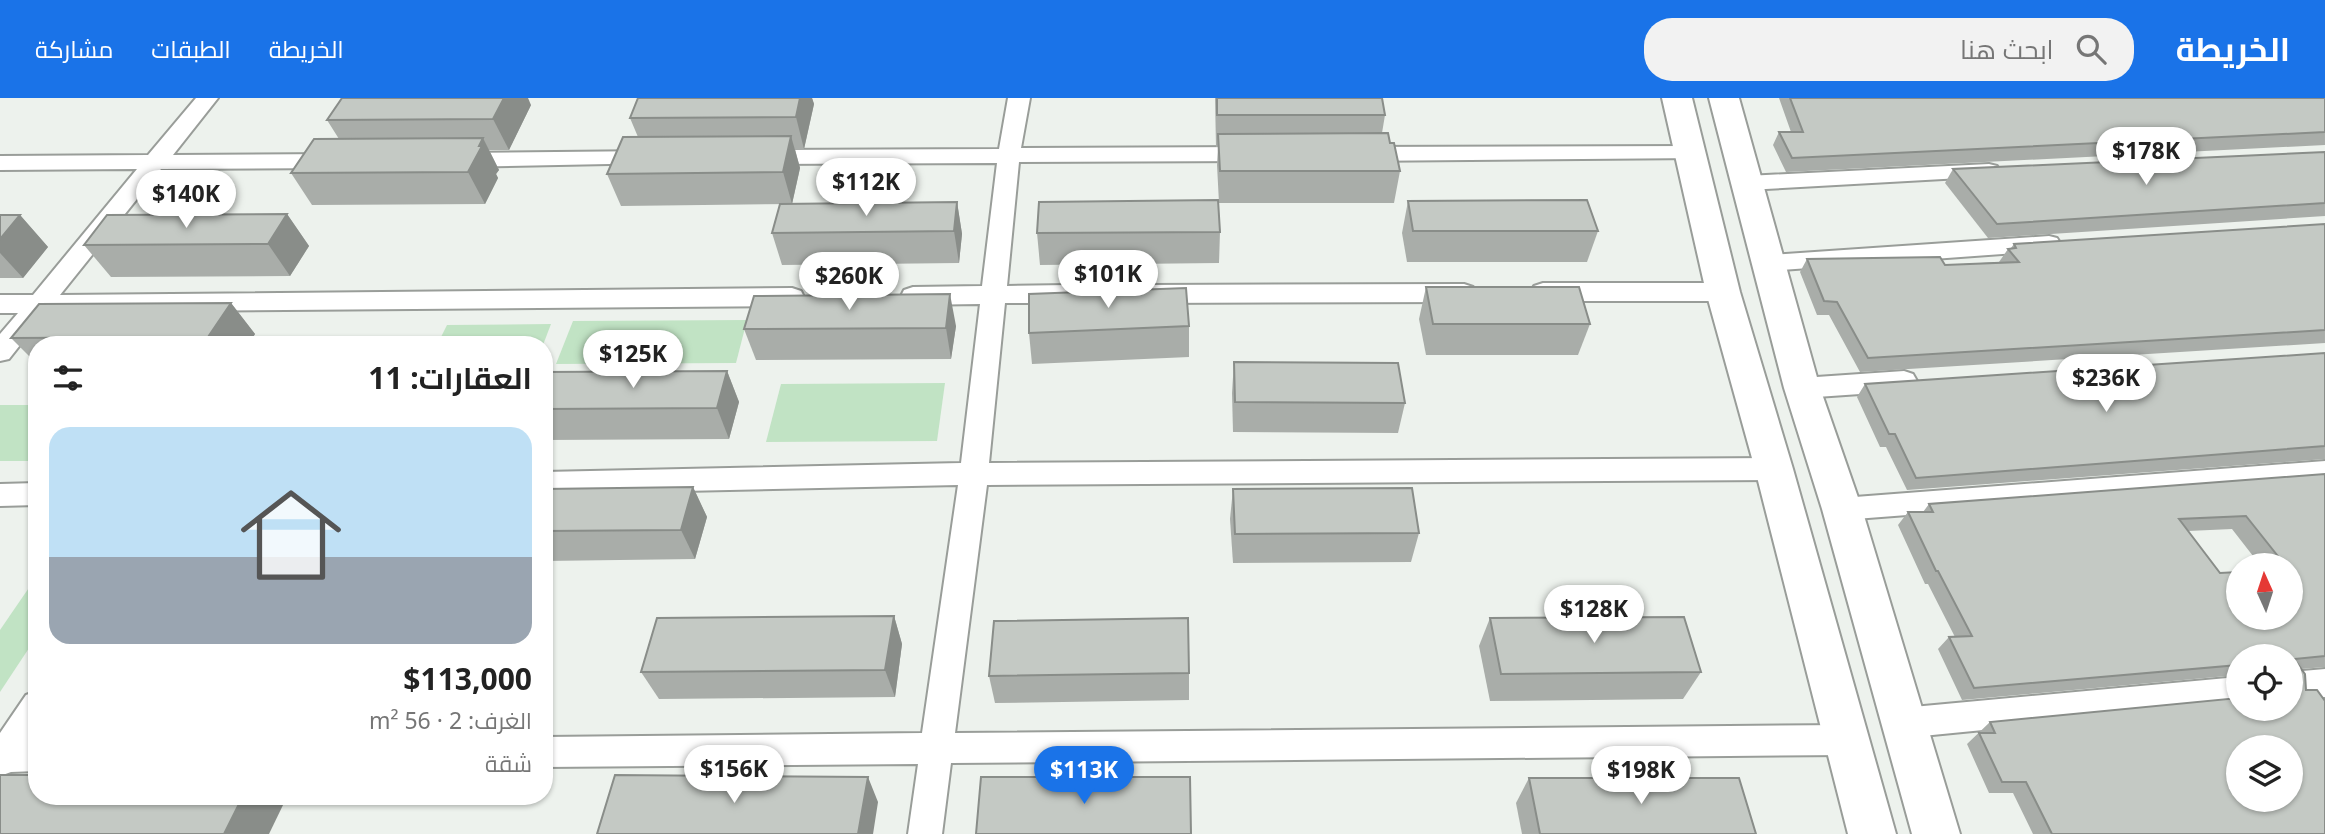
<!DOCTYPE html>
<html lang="ar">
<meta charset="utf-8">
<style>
body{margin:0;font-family:"Noto Sans",Cairo,sans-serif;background:#f2f2f2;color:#222;direction:rtl;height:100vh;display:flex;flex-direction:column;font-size:26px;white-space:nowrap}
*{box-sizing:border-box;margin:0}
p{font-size:23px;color:#767676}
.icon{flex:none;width:38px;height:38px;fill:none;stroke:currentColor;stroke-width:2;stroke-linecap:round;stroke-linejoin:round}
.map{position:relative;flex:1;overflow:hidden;direction:ltr}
.panel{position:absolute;left:28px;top:238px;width:525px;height:469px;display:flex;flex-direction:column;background:#fff;border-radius:28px;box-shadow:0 2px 5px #0004;direction:rtl}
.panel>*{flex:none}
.needle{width:46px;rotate:357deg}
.tools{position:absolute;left:2226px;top:455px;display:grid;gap:14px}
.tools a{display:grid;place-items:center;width:77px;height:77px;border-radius:50%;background:#fff;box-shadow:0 2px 5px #0004;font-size:35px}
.price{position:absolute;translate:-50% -60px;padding:0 16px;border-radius:24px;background:#fff;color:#222;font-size:23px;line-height:46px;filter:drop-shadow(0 2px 4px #0008)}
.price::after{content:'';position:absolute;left:50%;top:42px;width:21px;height:16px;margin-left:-10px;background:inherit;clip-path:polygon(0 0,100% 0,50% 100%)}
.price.current{background:#1a73e8;color:#fff}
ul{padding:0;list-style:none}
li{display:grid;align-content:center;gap:14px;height:371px;padding:0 21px}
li+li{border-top:2px solid #e0e0e0}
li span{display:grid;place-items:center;height:217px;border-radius:21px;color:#555}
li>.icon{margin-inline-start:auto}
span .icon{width:126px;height:126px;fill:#fffc;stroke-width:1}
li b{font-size:30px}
h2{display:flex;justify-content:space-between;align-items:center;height:84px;padding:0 21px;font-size:30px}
header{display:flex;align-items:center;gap:42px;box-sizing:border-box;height:98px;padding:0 35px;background:#1a73e8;color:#fff}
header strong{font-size:33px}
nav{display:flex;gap:38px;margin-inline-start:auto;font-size:24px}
.search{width:490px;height:63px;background:#f2f2f2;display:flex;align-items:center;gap:18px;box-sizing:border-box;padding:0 24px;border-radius:28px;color:#767676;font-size:26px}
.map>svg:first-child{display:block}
</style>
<header>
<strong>الخريطة</strong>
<div class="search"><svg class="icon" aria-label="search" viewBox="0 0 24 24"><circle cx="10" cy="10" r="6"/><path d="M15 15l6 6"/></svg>ابحث هنا</div>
<nav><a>الخريطة</a><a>الطبقات</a><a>مشاركة</a></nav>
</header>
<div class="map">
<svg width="2325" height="736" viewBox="0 0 2325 736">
<rect width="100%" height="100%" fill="#edf2ed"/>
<g fill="#c1e3c4">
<path d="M747,222L736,265L556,266L573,223Z"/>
<path d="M551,226L543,247H437L447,227Z"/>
<path d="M945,285L937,343L766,344L781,286Z"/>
<rect x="0" y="307" width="37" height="56"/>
<path d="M37,478V538L0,594V532Z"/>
</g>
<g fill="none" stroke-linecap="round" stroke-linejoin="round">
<g stroke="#999d99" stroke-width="4">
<g id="street">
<path d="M196,0H218L173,57L337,56L345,58L348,63L345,68L337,70L161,71L60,197L792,190L801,193L804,199L801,205L792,208L46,214L9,261L0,263V236L18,215H0V197H33L137,71L0,72V58L148,57Z"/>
<path d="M1008,0H1030L1021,50L1254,49L1262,51L1265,56L1262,61L1254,63L1019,64L1007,188L1068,187L1077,190L1080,196L1077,202L1068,205H1005L989,365L1774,360L1784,363L1788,371L1784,379L1774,382L987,387L955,635L1847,627L1859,631L1863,642L1859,653L1847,657L951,665L942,736H908L918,666L544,669V639L922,635L958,387L544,396V374L961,365L980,206L913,207L904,204L901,198L904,192L913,189L982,188L997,65L759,66L751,64L748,59L751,54L759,52L999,51Z"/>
<path d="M1692,48L1700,50L1703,55L1700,60L1357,63L1349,61L1346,56L1349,51L1357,49Z"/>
<path d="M652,53L660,55L663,60L660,65L458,69L450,67L447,62L450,57L458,55Z"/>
<path d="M1989,66L1997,68L2000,73L1997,78L1747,92L1739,90L1736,85L1739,80L1747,78Z"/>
<path d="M2049,138L2057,140L2061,146L2057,152L1769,173L1760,171L1757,165L1760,159L1769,157Z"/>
<path d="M1543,185H1723L1732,188L1735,194L1732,200L1723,203H1543L1534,200L1531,194L1534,188Z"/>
<path d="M1464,186L1473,189L1476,195L1473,201L1464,204L1147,205L1138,202L1135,196L1138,190L1147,187Z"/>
<path d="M1904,273L1913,276L1917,283L1913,290L1904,293L1802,300L1793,297L1789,290L1793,283L1802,280Z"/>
<path d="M2325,363V385L1842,422L1832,419L1828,411L1832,403L1842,400Z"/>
<path d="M37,385V407L0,408V386Z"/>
<path d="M2325,571V599L2291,602V574Z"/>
<path d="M2238,579V607L1902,640L1890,635L1886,625L1890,615L1902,610Z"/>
<path d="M37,593V635L32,643H37V673L11,674L0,678V635L26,597Z"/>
</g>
</g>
<g stroke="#999d99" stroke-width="4">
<g id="secondary">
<path d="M1662,0H1692L1740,194L1793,371L1896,736H1848L1755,371L1706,194Z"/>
<path d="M1709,0H1739L1820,290L1862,411L1960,736H1912L1822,411L1784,290Z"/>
</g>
</g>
<use href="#street" fill="#fff" fill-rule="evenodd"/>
<use href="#secondary" fill="#fff" fill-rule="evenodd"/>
</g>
<g fill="#a9ada9" fill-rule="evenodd">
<path d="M638,0H812L814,6L804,51H795L800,70L792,106L621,108L607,76L638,39L630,20Z"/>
<path d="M1215,0H1382L1385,17L1382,35L1390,45L1400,73L1394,105H1219L1217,67L1218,49H1216Z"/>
<path d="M1779,0H2325V47L1786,74L1773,47L1779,34H1791Z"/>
<path d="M531,7L509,52H489L499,72L496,76L498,80L485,106L312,107L291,75L339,41L327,22Z"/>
<path d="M2325,54V118L1988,140L1945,85L1953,71Z"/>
<path d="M1408,103L1598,133L1587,164H1407L1402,135Z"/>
<path d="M957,104L962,136L959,165L782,167L772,135Z"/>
<path d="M287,116L309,148L290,178L111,179L84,147Z"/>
<path d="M0,117H20L48,149L23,180H0Z"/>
<path d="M2325,126V245L1860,274L1829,217H1817L1800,174L1807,161L1945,167L1999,164L2008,151L2011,150L2014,146Z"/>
<path d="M1220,134L1219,165L1040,167L1037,135Z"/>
<path d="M1426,189L1590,226L1578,257H1426L1419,221Z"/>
<path d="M231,205L255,236L248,247H37V266L11,240Z"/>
<path d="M956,228L951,261L756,262L744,231Z"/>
<path d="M1189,228V259L1032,266L1029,235Z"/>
<path d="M2325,255V361L1907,392L1886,349H1880L1857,299L1865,286Z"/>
<path d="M1234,264L1405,305L1398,335L1233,334L1232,295Z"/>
<path d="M727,273L739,304L729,341L544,342V274Z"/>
<path d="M2325,376V569L2301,571L2306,592L2325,736H2033L2013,695H1989L1967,646L1990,624L2291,611V558H2238V577L1962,602L1938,551L1949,539H1955L1928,486H1925L1898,427L1908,414H1923L1929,406ZM2232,431L2260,467H2291L2238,520L2188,433Z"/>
<path d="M693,389L707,419L695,461L544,463V391Z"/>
<path d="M1233,391L1419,435L1411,464L1233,465L1230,421Z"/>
<path d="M894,518L902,546L895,599L659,601L641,574Z"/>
<path d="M1490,520L1701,574L1683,601L1490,603L1479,548Z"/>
<path d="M1189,575V602L995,605L989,578Z"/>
<path d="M1529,680L1756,736H1522L1516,705Z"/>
</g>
<g fill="#898d89">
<path d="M504,0H528L531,7L509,52L493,21Z"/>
<path d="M800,0H812L814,6L804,51L796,19Z"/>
<path d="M791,38L800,70L792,106L783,74Z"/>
<path d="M483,40L499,72L496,76L498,80L485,106L468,74Z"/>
<path d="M957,104L962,136L959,165L954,133Z"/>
<path d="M287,116L309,148L290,178L268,146Z"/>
<path d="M20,117L48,149L23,180L0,155V141Z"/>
<path d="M950,196L956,228L951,261L946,230Z"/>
<path d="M231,205L255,236L248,247H214L208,239Z"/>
<path d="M727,273L739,304L729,341L717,310Z"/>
<path d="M693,389L707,419L695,461L681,432Z"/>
<path d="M894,518L902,546L895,599L885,572Z"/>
<path d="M868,679L878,704L873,736H858Z"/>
<path d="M243,698H276L284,705L269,736H224Z"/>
</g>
<g fill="#c4c9c4" stroke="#898d89" stroke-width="2" fill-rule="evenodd">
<path d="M342,0H504L493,21L327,22Z"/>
<path d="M638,0H800L796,19L630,20Z"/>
<path d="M1217,0H1382L1385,17H1217Z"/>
<path d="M1790,0H2325V34L1792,60L1779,34H1803Z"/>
<path d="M1388,35L1390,45H1394L1400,73H1220L1218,36Z"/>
<path d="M791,38L783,74L607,76L623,39Z"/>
<path d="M483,40L479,48H482L468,74L291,75L314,41Z"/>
<path d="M2325,54V105L1997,126L1953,71Z"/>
<path d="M1218,102L1220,134L1037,135L1039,104Z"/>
<path d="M1587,102L1598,133H1413L1408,103Z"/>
<path d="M957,104L954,133L772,135L780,106Z"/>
<path d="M287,116L268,146L84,147L107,117Z"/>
<path d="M0,117H20L0,141Z"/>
<path d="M2325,126V232L1868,260L1837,204L1824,203L1807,161L1940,159L1945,167L2019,164L2008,151L2016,150L2014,146Z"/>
<path d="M1426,189H1579L1590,226H1433Z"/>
<path d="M1186,190L1189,228L1029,235V196Z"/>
<path d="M950,196L946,230L744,231L754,198Z"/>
<path d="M231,205L208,239L11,240L39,206Z"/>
<path d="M2325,255V348L1916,380L1895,336H1889L1865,286Z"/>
<path d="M1234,264L1398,265L1405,305L1235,304Z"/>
<path d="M727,273L717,310L544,311V274Z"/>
<path d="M2325,376V558L2294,561L2305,576L2306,592H2317L2325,603V736H2052L2026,684H2002L1979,635H1995L1990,624L2238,600V611H2291V558H2238V567L1974,590L1949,539L1972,538L1938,473H1936L1908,414H1933L1929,406ZM2246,418L2285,467H2291V520H2238V474L2220,475L2179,421ZM2238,649H2291V702H2238Z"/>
<path d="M693,389L681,432L544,433V391Z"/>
<path d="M1412,390L1419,435L1235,436L1233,391Z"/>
<path d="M894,518L885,572L641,574L657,520Z"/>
<path d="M1684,519L1701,574L1501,576L1490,520Z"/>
<path d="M1188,520L1189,575L989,578L994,523Z"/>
<path d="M0,677H37V698H243L224,736H0Z"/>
<path d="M615,677L868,679L858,736H597Z"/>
<path d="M981,679H1190L1191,736H976Z"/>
<path d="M1529,680H1739L1756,736H1540Z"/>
</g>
</svg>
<div class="tools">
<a><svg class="needle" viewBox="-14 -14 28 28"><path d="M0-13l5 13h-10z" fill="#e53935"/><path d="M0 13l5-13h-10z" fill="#767676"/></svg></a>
<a><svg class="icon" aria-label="locate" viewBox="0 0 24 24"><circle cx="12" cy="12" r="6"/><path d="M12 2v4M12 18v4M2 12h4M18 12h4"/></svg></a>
<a><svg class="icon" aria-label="layers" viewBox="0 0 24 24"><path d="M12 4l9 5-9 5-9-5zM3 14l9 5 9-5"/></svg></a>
</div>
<b class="price" style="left:2146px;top:89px">$178K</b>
<b class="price" style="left:866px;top:120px">$112K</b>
<b class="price" style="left:186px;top:132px">$140K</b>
<b class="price" style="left:1108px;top:212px">$101K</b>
<b class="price" style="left:849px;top:214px">$260K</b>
<b class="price" style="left:633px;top:292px">$125K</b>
<b class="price" style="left:2106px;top:316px">$236K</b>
<b class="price" style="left:1594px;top:547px">$128K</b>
<b class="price" style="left:734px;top:707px">$156K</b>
<b class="price current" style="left:1084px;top:708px">$113K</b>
<b class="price" style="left:1641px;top:708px">$198K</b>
<section class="panel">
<h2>العقارات: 11<svg class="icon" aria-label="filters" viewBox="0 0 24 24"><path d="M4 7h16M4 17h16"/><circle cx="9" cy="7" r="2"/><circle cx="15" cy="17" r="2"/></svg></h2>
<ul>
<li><span style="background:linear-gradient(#bfe0f5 60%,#9aa5b1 0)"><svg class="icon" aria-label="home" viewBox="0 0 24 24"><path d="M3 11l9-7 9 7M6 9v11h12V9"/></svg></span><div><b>$113,000</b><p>الغرف: 2 · 56 m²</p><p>شقة</p></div></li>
</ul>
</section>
</div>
